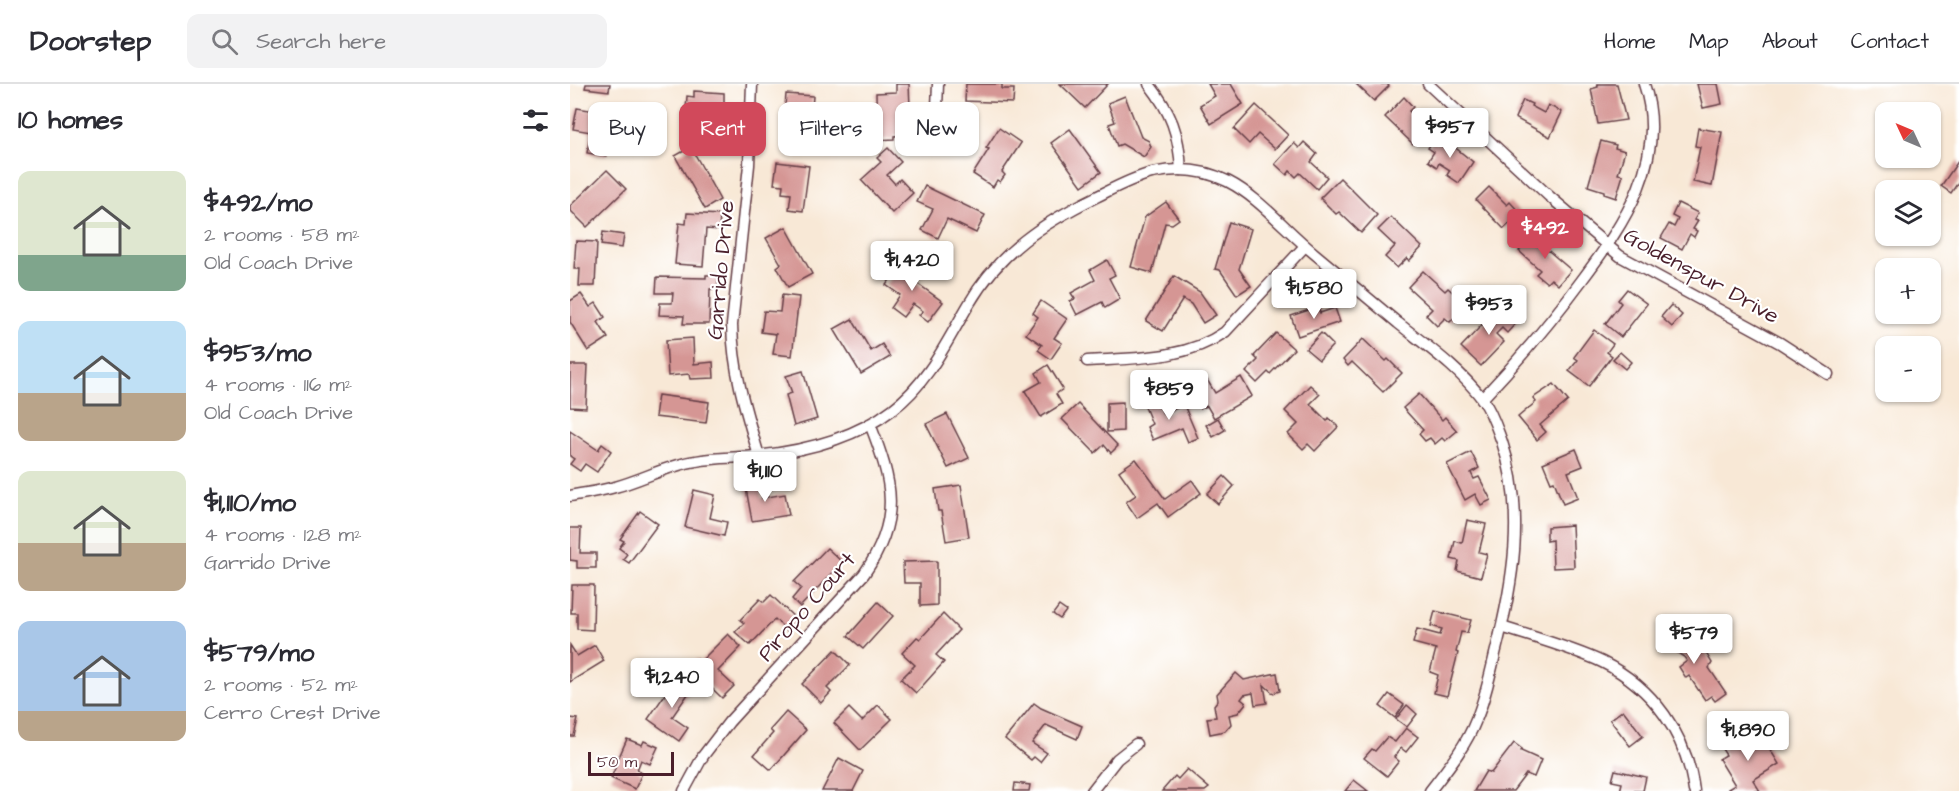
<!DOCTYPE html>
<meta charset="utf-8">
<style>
body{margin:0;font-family:"Architects Daughter",sans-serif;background:#f2f2f3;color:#2b2b33;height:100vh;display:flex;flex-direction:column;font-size:22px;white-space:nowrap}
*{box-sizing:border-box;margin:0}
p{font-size:20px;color:#7c7c81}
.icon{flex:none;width:33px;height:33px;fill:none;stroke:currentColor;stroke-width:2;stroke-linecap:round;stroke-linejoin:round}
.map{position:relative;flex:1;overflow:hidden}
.details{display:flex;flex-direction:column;background:#fff;width:570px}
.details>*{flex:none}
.banner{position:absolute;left:18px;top:18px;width:570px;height:54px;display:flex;gap:12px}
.needle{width:39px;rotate:314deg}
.controls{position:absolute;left:1305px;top:18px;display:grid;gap:12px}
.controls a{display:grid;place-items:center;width:66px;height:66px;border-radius:12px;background:#fff;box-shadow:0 2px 4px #0004;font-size:30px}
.scale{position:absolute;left:18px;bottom:15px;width:86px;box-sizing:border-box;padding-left:6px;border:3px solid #4a1f2b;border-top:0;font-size:16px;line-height:21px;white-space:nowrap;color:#4a1f2b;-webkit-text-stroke:4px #fff;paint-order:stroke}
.price{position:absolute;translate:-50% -51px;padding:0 14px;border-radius:6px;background:#fff;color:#222;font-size:20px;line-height:39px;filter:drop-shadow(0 2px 3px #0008)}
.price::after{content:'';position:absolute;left:50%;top:36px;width:18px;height:14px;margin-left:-9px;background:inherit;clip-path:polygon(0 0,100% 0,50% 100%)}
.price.on{background:#d1495b;color:#fff}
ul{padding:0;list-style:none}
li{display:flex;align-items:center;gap:18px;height:150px;padding:0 18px}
li span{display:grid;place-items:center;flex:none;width:168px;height:120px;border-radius:12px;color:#555}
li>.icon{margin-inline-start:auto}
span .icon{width:72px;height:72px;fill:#fffc;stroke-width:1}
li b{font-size:26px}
h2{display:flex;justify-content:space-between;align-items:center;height:72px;padding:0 18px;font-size:26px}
.tag{padding:0 21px;border-radius:12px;background:#fff;box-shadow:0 2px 4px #0004;font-size:21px;line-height:54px}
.tag.on{background:#d1495b;color:#fff}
header{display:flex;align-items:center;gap:36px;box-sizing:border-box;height:84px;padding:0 30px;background:#fff;border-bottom:2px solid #e1e1e2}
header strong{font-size:28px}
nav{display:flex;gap:33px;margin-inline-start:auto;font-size:21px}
.search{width:420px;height:54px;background:#f2f2f3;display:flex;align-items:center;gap:15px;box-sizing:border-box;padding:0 21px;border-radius:12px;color:#7c7c81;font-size:22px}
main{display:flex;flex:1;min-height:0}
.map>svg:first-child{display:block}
</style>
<header>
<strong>Doorstep</strong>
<div class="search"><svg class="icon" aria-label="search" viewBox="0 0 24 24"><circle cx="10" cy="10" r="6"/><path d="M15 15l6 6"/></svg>Search here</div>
<nav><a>Home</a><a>Map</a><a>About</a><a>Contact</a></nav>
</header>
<main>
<section class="details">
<h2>10 homes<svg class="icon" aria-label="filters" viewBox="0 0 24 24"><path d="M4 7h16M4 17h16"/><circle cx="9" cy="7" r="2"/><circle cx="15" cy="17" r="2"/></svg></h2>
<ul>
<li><span style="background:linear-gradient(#dfe7d0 70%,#7fa58c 0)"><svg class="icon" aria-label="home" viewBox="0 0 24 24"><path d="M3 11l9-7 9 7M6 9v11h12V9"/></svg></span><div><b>$492/mo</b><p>2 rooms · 58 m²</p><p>Old Coach Drive</p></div></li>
<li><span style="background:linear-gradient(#bfe0f5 60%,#b9a48a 0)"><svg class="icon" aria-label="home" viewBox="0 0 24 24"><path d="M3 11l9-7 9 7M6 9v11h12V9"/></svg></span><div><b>$953/mo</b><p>4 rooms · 116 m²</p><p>Old Coach Drive</p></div></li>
<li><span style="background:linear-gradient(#dfe7d0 60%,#b9a48a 0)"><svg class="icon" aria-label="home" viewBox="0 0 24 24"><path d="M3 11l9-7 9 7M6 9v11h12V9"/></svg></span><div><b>$1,110/mo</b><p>4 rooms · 128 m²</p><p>Garrido Drive</p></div></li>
<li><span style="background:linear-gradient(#a9c7e8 75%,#b9a48a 0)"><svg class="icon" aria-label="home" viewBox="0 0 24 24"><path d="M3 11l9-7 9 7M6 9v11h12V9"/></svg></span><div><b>$579/mo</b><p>2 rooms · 52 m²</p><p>Cerro Crest Drive</p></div></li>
</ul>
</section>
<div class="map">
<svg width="1389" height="707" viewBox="0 0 1389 707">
<rect width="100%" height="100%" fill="#fff"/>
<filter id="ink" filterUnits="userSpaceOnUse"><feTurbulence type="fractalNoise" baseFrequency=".0167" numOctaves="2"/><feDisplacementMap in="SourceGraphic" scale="12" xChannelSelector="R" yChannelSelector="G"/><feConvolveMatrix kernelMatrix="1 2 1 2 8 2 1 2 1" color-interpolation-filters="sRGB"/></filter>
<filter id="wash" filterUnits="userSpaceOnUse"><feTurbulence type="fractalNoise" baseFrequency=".008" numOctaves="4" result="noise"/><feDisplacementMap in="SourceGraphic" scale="24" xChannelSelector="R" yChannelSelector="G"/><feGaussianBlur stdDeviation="1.35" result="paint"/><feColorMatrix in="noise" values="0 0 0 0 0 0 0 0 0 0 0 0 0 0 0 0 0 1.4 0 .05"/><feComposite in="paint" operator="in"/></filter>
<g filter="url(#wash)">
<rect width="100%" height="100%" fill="#f8e8d6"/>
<g id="blocks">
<g fill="#d59694">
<path d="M16,0H40L39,7L15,4Z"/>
<path d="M326,0H339L340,23H335L336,51L324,52V55L307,56L306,9L326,8Z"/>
<path d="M396,0H432V5H444L443,19L395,17Z"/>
<path d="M490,0H538L515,24Z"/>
<path d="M638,0H661L673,20L641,40L630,21L645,12Z"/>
<path d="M786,0H817L819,2L804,17Z"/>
<path d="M1027,0H1047L1056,36L1028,40L1021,5L1028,3Z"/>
<path d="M1127,0H1148L1152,20L1133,24Z"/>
<path d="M124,7L154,9V24L143,23L141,60L121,59L123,26H116L117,12L124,13Z"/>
<path d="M216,10L243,12L241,37L248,38L247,53L240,52L239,64L218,62L220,34H214Z"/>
<path d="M555,12L571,53L579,57L581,63L574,73L552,60L547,62L539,40L545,38L538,19Z"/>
<path d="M834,13L843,23L839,27L846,34L852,28L863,39L843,60L815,33Z"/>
<path d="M953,16L962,20L961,22L974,29L978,21L992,28L980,53L945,34Z"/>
<path d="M686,21L718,51L705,65L688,50L679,60L664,45Z"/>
<path d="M7,24L44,30L36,72L17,69L21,48L3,45Z"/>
<path d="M429,44L451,59L432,88L435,91L430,98L427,96L423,103L403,90L419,65L416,64Z"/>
<path d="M1128,44L1152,48L1142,102L1123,98L1130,63L1125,62Z"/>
<path d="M500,45L531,88L512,102L481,59Z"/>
<path d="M872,53L903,78L889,99L877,91L880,86L869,79L867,83L858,77L864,68L858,64L863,57L867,60Z"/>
<path d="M1031,57L1046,61L1045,64L1055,67L1048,90L1053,91L1046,114L1034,110V107L1018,102Z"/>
<path d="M734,58L747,70L741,78L757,93L747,105L730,89L726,93L720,87L717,91L705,80L724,59L729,64Z"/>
<path d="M121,63L150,116L135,125L105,72Z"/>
<path d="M318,64L331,78L317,91L325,100L330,95L343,109L322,129L291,96L311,78L307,74Z"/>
<path d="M1389,76V97L1381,109L1371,102Z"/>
<path d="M207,78L239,82L233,127L219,125L221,110L212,109L213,101L204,100Z"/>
<path d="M37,86L56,105L17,143L0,126V122Z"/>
<path d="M770,94L807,131L791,149L769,128L766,130L750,114Z"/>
<path d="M355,102L415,131L406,149L377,135L368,154L352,146L363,125L347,118Z"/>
<path d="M919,103L937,121L940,118L950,129L934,145L906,116Z"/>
<path d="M596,118L609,135L602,140L595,139L582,189L561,183L575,133Z"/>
<path d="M1108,119L1128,129L1124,136L1128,137L1123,145L1127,147L1124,153L1120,150L1112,165L1091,154L1099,140L1104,143L1108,135L1102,132Z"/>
<path d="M117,129L150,131L149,146L136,145L133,182L105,180L109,139L116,140Z"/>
<path d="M821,133L852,163L839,177L837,174L827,184L815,173L825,162L808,146Z"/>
<path d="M659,138L681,145L669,185L681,202L667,211L650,186L645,185Z"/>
<path d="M216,143L242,190L218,203L207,183L211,180L196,154Z"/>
<path d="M33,148L54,151L52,164L31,161Z"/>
<path d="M967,148L977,157L973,162L1001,186L988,201L981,195L977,199L966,190L970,186L949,167Z"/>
<path d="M6,157L27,158L25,202H9L10,185H4Z"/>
<path d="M338,172L350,181L340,194L373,218L358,238L349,231L353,227L343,220L333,233L321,224L330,211L316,201Z"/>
<path d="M537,176L545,191L539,194L550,215L535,224L532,218L507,231L500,217L505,215L501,209L525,196L520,186Z"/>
<path d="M853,187L875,207L878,204L890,215L886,219L892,225L880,238L875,234L867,242L856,231L862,225L838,203Z"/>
<path d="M136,191H148V205H140L139,240H113L114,232L89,231L90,219H102L103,209H86L87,193L136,194Z"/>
<path d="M604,192L630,208L646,231L633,239L621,220L613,215L593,247L576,237Z"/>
<path d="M1057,205L1077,220L1051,253L1035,240L1051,219L1048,216Z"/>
<path d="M11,210L20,223L26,219L35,233L28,238L38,254L18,267L0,238V217Z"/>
<path d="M212,211L229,213L222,272L203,270L206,250L191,248L194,227L210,228Z"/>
<path d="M471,217L497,235L484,254L492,259L481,275L468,266L472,261L456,250L468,233L463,229Z"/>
<path d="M1101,221L1112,231L1102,243L1091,233Z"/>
<path d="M930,222L947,238L937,249L932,244L926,250L934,258L911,282L891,263Z"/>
<path d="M748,223L750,229L765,224L770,238L728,252L721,232Z"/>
<path d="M282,235L301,267L312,260L320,273L291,290L264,245Z"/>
<path d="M1024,246L1043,260L1037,268L1042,272L1019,302L999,287L1008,276L1004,273Z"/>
<path d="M706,249L724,265L700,290L698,288L687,299L676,288L688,276L684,272Z"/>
<path d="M751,249L763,261L749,276L736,265Z"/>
<path d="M123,254L124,280L143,278L144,294L120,295L119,290L98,292L96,256Z"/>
<path d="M793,255L816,277L818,275L832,289L813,308L782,278L778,282L773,276Z"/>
<path d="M1050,268L1061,278L1055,285L1043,275Z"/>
<path d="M0,281H18L16,324L0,323Z"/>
<path d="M478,281L493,305L486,310L492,320L471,333L455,307L471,298L466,289Z"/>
<path d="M233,287L247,335L224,342L216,311L222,309L216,292Z"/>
<path d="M671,293L682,312L644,334L637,322L630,325L628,321L633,318L623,301L636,294L645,309Z"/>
<path d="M984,300L998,317L970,341L976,348L967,356L948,333L966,318L963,314Z"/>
<path d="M740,301L750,310L740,320L757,337L759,334L768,343L745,367L738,360L733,365L718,350L728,340L715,327Z"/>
<path d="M849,310L872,336L875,333L887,347L875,357L872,354L865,360L860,354L855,357L849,350L853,346L833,324Z"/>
<path d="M88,311L139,318L136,339L85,333Z"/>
<path d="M586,313L593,330L614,321L628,354L618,358L612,344L583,356L577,343L582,340L573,318Z"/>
<path d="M553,318V347L537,348V319Z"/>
<path d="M508,320L548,362L541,369L534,361L525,369L492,335Z"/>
<path d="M377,330L399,374L378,384L356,340Z"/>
<path d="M648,334L655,346L643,353L636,341Z"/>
<path d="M0,347L28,366L32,360L41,367L27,388L15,380L10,387L0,380L4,375L0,372Z"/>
<path d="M1006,365L1013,382L998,388L1008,414L993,420L984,397L981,398L973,379Z"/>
<path d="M901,368L909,384L901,389L904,395L909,393L921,416L911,421L905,410L895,416L877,380Z"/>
<path d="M566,375L595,415L622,396L631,409L598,433L588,419L567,434L556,418L566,411L549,387Z"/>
<path d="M654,392L664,402L648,420L637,410Z"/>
<path d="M189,396L192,414L215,410L219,431L182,437L175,399Z"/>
<path d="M391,401L399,453L376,457L371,427H368L365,405Z"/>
<path d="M124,406L145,411L140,434L157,438L154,452L115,443Z"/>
<path d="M70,427L88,440L59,479L53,475L57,470L49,464L54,457L50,455Z"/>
<path d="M897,436L916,440L909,468L917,470L911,493L887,487L889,477L881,475L885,457L892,459Z"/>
<path d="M1002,441L1004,483L983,484L982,456L977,457V443Z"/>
<path d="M0,444H11L10,469H26V484H7V477L0,476Z"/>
<path d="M257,464L272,478L230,523L222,515L231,504L224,498Z"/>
<path d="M367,477V521L350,522V499H334L333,478Z"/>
<path d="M2,501H24L23,546L7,545V529H1Z"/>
<path d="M201,511L228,537L218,548L205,535L180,561L165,548L174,539L170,536L190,515L194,518Z"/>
<path d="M308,518L323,532L293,565L278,552Z"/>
<path d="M489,522L496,527L490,535L483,530Z"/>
<path d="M865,527L901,536L897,549L891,548L886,568L888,569L877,612L864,609L868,591L860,588L866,565L843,559L847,545L870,551L872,545L861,542Z"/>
<path d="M373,530L389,546L366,571L374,578L346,609L331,595L345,581L332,569L347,553L350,555Z"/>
<path d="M1097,543L1136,569L1142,579L1139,584L1156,609L1145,617L1141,612L1135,616L1119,592L1116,594L1109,583L1117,577L1114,573L1092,559L1093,557L1089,551Z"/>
<path d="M158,550L171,563L148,587L164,602L152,614L119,582L127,575L130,578Z"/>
<path d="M0,561L7,572L25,561L34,577L0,598Z"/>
<path d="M265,566L280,581L257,604L261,608L251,619L232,600Z"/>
<path d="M666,589L674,596L707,589L710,607L703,609L694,601L697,619L685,621L683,609L674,611L671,615L676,619L668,629L659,631L661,640L655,647L640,650L637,634L646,633L644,621L648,616L647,610Z"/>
<path d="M107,593L123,603L102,633L118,644L109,657L78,635Z"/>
<path d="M819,610L834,621L825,634L810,622Z"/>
<path d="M464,619L471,624L512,642L507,655L476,641L462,659L477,669L470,678L464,673L461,676L435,655Z"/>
<path d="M308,621L322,635L290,666L264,639L279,624L292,637Z"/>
<path d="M837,621L847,630L837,643L826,635Z"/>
<path d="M1053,626L1073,652L1060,662L1040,636Z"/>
<path d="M216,628L236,646L201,686L184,671L203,649L200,646Z"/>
<path d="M0,634L8,635L4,652H0Z"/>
<path d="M836,644L848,653L836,668L831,664L824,673L829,677L817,692L794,674L802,665L805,667L817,653L825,658Z"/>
<path d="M1181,648L1184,653L1190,649L1209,680L1183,696L1190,707H1160L1158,705L1165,701L1149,675L1156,671L1152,665Z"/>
<path d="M57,655L72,661L74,657L88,663L80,680L71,676L67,686L72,689L65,705L41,694L46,682L41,680L44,671L49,673Z"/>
<path d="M944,659L952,665L951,667L971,676L964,693L956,690L943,707H904L916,687L921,689Z"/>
<path d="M269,674L293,687L283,707H252Z"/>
<path d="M617,685L639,704L635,707H592L605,692L608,695Z"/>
<path d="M1045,686L1076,693L1073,707H1050L1052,699L1042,697Z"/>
<path d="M784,696L798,707H775Z"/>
<path d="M445,699L460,701L459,707H444Z"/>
</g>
</g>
</g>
<g filter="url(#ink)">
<use href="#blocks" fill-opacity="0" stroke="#643d45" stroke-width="1.5"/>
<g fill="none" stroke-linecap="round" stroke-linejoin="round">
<g stroke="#643d45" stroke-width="13">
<g id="street">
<path d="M182,0L179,81L162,241C163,287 176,328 189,372"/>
<path d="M579,0C601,28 609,49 611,86"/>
<path d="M858,0L980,113L1050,172L1210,259L1258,290"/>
<path d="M366,47L368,0"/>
<path d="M517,277C565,274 615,276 655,248L735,162"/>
<path d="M912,315C948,277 981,238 1012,196C1054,140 1099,74 1074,0"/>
<path d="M0,412C15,409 31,407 45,403C72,396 98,381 126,377C145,373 167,374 187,372C235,367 284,355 323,325C358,299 377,257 399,220C429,168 473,139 526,113C544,104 562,94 582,89C661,72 693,127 745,170C773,193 800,216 828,239C857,262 891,286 913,316C922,328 927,345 932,358C956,428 943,500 925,570C920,592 915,615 906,636C896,662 877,685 860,707"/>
<path d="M932,543C965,554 1000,563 1032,578C1083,603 1117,651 1124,707"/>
<path d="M114,707L133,672L159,638L294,490C332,435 323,399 300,340"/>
<path d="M522,707L547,675L566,660"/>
</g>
</g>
<use href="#street" stroke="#fff" stroke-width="10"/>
</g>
</g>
<g text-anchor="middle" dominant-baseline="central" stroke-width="4.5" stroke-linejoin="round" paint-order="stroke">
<g font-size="22" fill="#4a1f2b" stroke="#fff">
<text transform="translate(151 186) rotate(-85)">Garrido Drive</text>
<text transform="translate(1131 192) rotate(29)">Goldenspur Drive</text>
<text transform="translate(237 523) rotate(-49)">Piropo Court</text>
</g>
</g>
</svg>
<div class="controls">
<a><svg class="needle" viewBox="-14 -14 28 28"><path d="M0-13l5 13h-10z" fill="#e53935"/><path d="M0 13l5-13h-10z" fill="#7c7c81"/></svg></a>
<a><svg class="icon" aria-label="layers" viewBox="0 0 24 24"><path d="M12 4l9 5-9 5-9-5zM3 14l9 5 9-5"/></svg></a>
<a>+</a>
<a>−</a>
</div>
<div class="scale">50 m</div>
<b class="price" style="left:880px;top:75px">$957</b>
<b class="price on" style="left:975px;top:176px">$492</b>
<b class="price" style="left:342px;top:208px">$1,420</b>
<b class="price" style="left:744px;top:236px">$1,580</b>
<b class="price" style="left:919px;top:252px">$953</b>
<b class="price" style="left:599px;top:337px">$859</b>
<b class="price" style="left:195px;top:419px">$1,110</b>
<b class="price" style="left:1124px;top:581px">$579</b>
<b class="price" style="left:102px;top:625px">$1,240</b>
<b class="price" style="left:1178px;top:678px">$1,890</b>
<div class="banner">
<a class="tag">Buy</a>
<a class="tag on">Rent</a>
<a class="tag">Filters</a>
<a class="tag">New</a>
</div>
</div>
</main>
